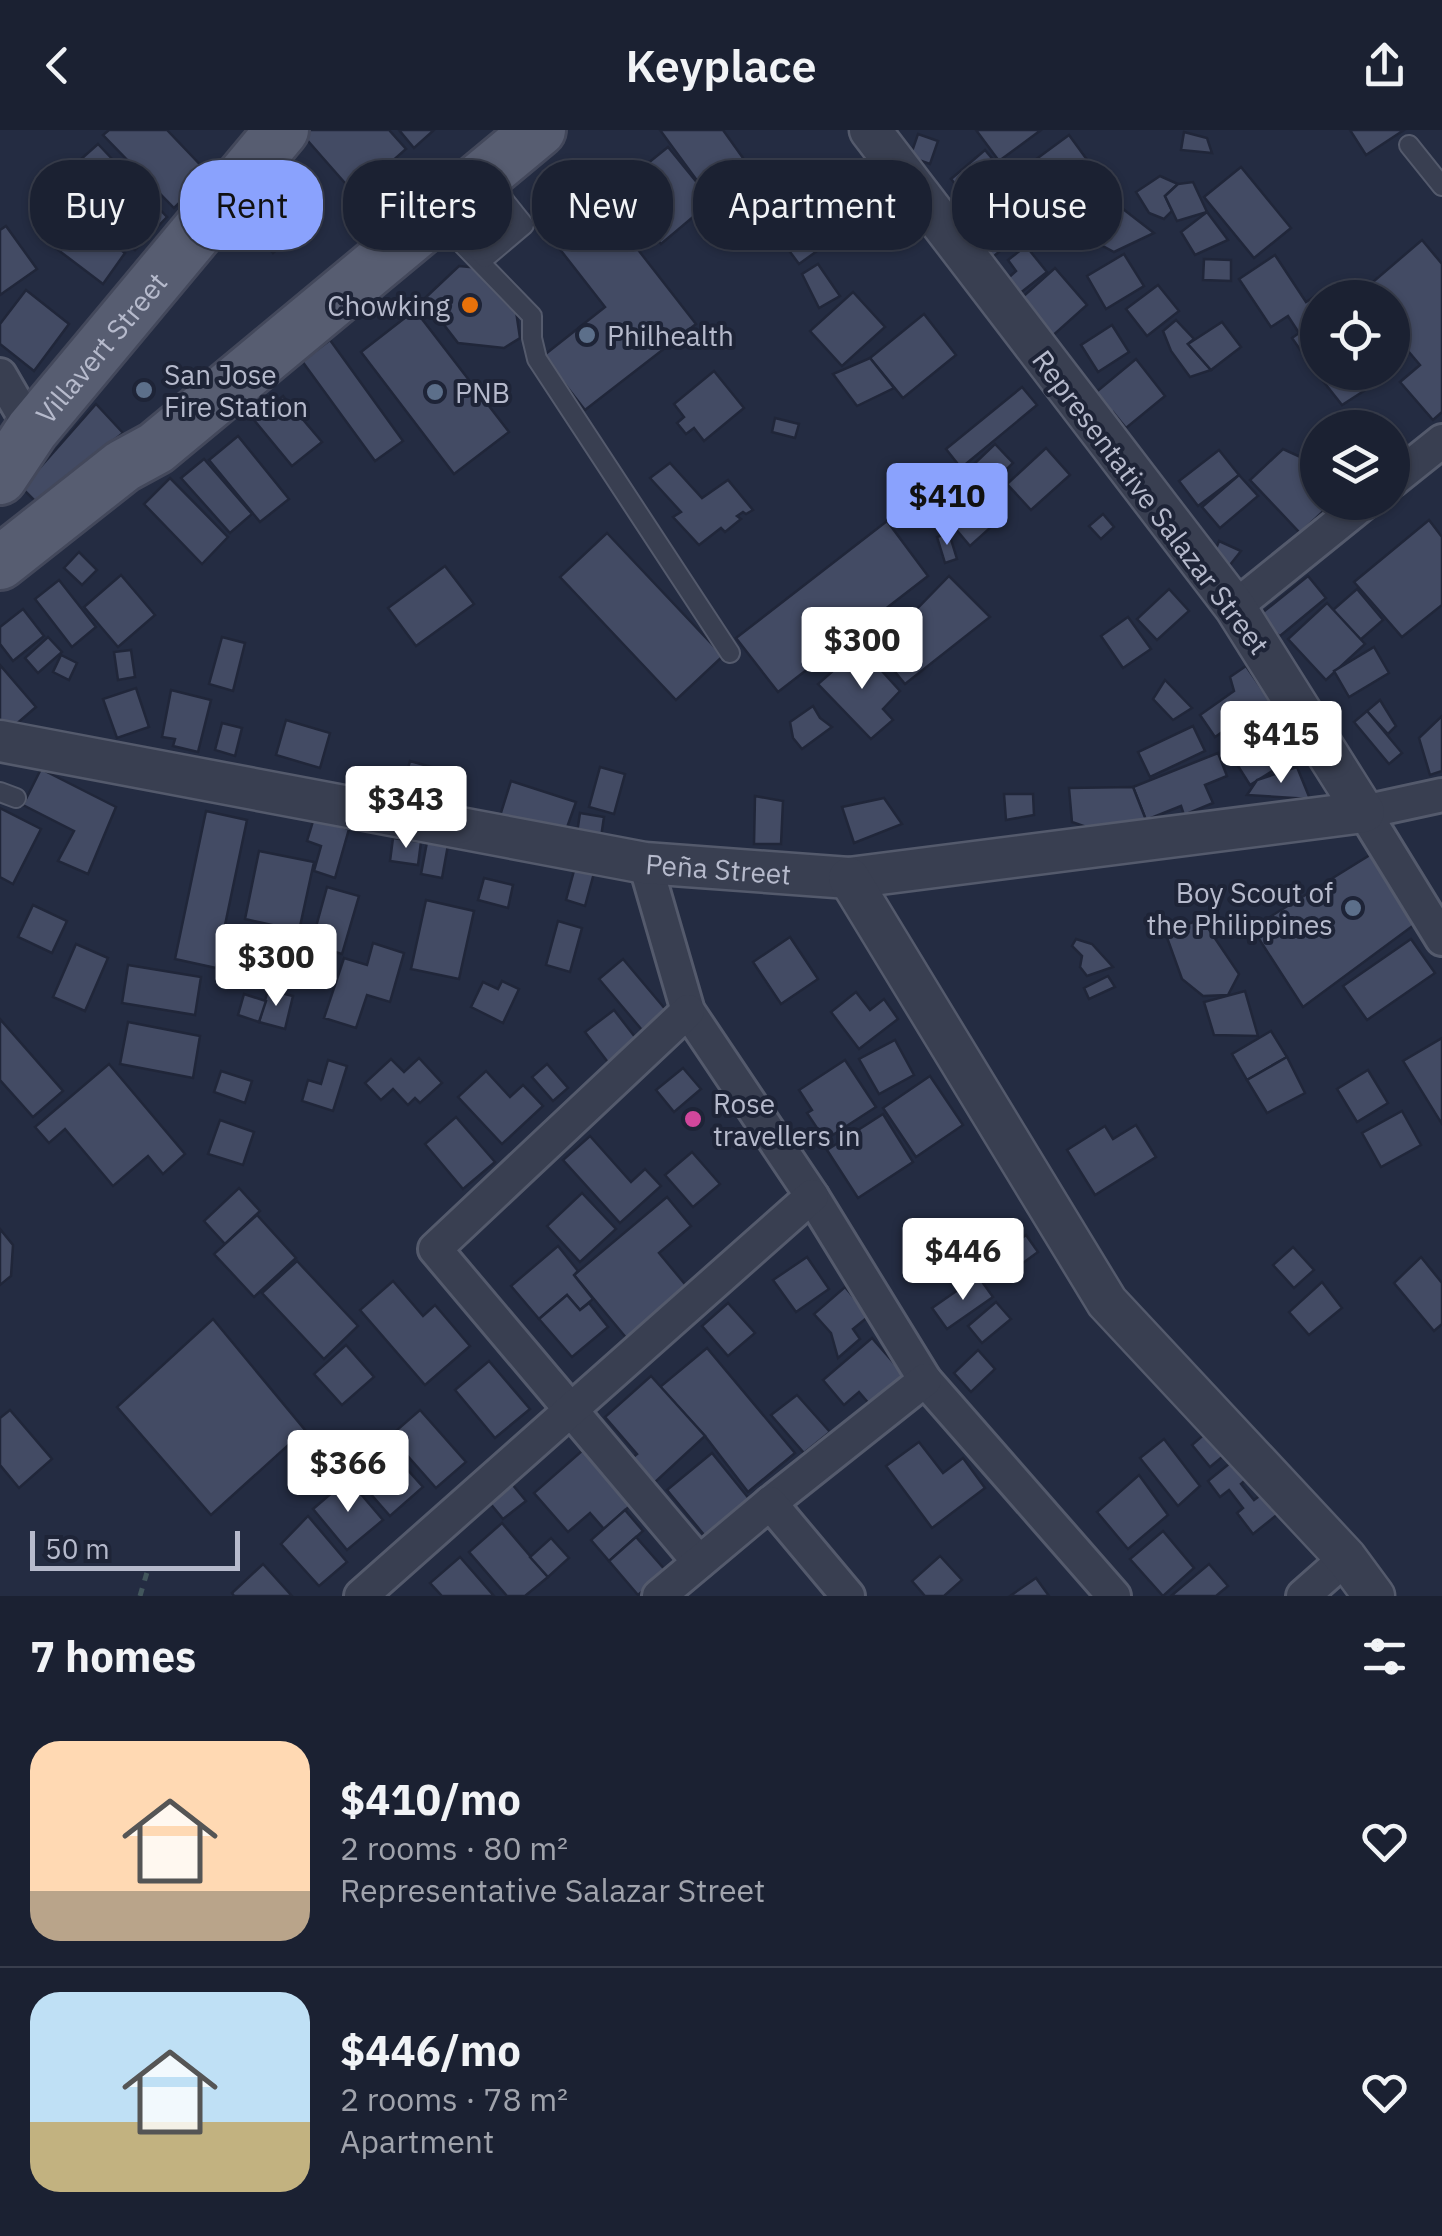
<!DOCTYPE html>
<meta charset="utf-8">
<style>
body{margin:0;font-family:"IBM Plex Sans",sans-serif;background:#282e3e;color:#f1f3f6;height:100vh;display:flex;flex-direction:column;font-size:38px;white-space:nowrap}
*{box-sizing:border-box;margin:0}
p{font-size:32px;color:#a0a3ac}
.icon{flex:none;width:55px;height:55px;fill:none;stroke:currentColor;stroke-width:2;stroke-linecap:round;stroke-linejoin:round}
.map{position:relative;height:1466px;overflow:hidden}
.details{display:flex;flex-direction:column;background:#1b2132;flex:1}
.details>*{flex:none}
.top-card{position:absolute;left:30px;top:30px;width:1382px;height:90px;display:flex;gap:20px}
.buttons{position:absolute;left:1300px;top:150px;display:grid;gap:20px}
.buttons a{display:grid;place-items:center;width:110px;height:110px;border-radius:50%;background:#1b2132;box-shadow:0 2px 8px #0004,0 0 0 2px #393e4d;font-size:50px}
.scale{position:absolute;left:30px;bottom:25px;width:210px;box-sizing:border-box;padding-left:10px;border:5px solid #b6bacc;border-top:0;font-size:28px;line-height:35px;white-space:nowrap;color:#b6bacc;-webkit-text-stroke:8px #1e2437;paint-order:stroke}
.price{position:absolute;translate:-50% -85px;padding:0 22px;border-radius:10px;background:#fff;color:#222;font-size:32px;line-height:65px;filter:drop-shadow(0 2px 5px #0008)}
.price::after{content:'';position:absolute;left:50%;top:60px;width:30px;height:22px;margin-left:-15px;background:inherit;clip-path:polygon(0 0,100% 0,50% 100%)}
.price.selected{background:#8aa2fd;color:#111}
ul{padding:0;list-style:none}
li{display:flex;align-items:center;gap:30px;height:250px;padding:0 30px}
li+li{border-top:2px solid #393e4d}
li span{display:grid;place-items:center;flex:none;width:280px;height:200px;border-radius:30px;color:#555}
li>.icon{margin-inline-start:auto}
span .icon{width:120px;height:120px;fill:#fffc;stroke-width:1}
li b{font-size:42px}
h2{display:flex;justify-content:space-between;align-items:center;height:120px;padding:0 30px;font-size:42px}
.pill{padding:0 35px;border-radius:40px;background:#1b2132;box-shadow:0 2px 8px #0004,0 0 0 2px #393e4d;font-size:35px;line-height:90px}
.pill.selected{background:#8aa2fd;color:#111}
header{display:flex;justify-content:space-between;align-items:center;height:130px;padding:0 30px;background:#1b2132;font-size:45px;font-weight:600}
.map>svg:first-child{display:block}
</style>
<header><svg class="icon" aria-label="back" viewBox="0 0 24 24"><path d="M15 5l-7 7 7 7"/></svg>Keyplace<svg class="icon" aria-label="share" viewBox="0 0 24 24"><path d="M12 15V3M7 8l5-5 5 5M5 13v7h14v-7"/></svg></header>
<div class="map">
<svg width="1442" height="1466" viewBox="0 0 1442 1466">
<rect width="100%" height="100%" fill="#242c42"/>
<g fill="#434b64" stroke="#202639" stroke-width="2.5">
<path d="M109,0H167L209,44L174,78L103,5Z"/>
<path d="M305,0H389L406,19L381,41L386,46L359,69L301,3Z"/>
<path d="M399,0H434L414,18Z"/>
<path d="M660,0H723L753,42L712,71Z"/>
<path d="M976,0H1041L999,31Z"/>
<path d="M1350,0H1404L1366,25Z"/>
<path d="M1184,2L1207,8L1212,23L1181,20Z"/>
<path d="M918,4L938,11L930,34L910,27Z"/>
<path d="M1069,5L1123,79L1075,115L1020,41Z"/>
<path d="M98,14L167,87L135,120L87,85L80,30Z"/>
<path d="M668,17L712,71L661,114L616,59Z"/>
<path d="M985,20L1041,87L988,131L971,110L985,90L951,49Z"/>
<path d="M1241,37L1291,98L1254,128L1204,67Z"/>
<path d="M286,42L320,84L273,123L238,80Z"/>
<path d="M1160,46L1178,54L1165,66L1172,81L1164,89L1149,83L1136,62Z"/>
<path d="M1193,52L1207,82L1177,91L1165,66L1178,54Z"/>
<path d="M586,53L696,194L585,280L543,226L605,177L530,81L555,61L563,71Z"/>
<path d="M816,55L849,98L799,134L767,91Z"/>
<path d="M71,66L78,89L125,123L103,154L41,107Z"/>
<path d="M1123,79L1154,103L1114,122L1101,115L1092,102Z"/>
<path d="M1207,82L1228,110L1195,125L1181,102Z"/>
<path d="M6,96L37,139L0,165V100Z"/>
<path d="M1422,110L1442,134V282L1433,290L1400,252L1420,235L1392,202V168H1363L1360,163Z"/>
<path d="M1026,116L1047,142L1019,164L1007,149L1016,141L1008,130Z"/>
<path d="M1124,124L1144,156L1106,179L1087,146Z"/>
<path d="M1275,125L1306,172L1326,159L1332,168H1318V210L1301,221L1292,208L1299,203L1288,186L1271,197L1239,149Z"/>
<path d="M1204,129L1231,130V151L1203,150Z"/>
<path d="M818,134L840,166L819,178L802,144Z"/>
<path d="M459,136L480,138L516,181L520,208L504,218L458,213L424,169Z"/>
<path d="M1055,138L1087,175L1049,209L1017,172Z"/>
<path d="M1158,155L1179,181L1147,206L1126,179Z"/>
<path d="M26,160L69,194L34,241L0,214V194Z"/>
<path d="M853,162L885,197L842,236L810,201Z"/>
<path d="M415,180L509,302L454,344L361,222Z"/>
<path d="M924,184L956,225L903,268L870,228Z"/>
<path d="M1176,190L1194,209L1188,214L1211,240L1190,247L1171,221L1163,201Z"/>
<path d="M1222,192L1241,217L1211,240L1188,214Z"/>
<path d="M1112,195L1129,222L1098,242L1081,215Z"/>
<path d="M330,210L403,311L375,331L302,231Z"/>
<path d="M1318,226V242H1380L1384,248L1342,275L1308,232Z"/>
<path d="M870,228L894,258L857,276L833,244Z"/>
<path d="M1136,229L1165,266L1126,298L1113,282L1104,286L1089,268Z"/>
<path d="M714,241L744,278L704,311L694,298L686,304L677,293L684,287L674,274Z"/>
<path d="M1022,257L1037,275L961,338L946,319Z"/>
<path d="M283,266L322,312L292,336L254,290Z"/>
<path d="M96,274L123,303L35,371L22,358Z"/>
<path d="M775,288L799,294L795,308L772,302Z"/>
<path d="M238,306L289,369L260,392L209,330Z"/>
<path d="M995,314L1013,333L992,354L973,335Z"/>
<path d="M1046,318L1070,345L1031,380L1007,354Z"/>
<path d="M1283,319L1318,335V372H1333L1300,403L1250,350Z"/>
<path d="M1219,320L1239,345L1198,376L1179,351Z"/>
<path d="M204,329L252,384L230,403L181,348Z"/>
<path d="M670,333L702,368L728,350L753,380L746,384L743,382L737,386L741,389L725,402L721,398L699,415L673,387L681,382L650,348Z"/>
<path d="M1239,345L1258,366L1220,398L1202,377Z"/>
<path d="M170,348L228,407L202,434L144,374Z"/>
<path d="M969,374L990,398L970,416L949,391Z"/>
<path d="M1103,384L1114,397L1101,409L1089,396Z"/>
<path d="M1429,390L1442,407V475L1402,507L1354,452Z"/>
<path d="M887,391L928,446L778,562L736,508Z"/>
<path d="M607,403L723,526L676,570L560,447Z"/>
<path d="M949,403L957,429L945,433L937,407Z"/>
<path d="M1219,411L1241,421L1226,440L1212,429Z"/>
<path d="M79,422L97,440L82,455L64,438Z"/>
<path d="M445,436L474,474L416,516L388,478Z"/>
<path d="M121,445L155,485L118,517L84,477Z"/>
<path d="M949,446L990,487L905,554L877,520Z"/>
<path d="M1308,446L1326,468L1280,506L1275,503L1267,509L1252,491Z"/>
<path d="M59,450L96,497L72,517L35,469Z"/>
<path d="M1169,459L1189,481L1157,510L1137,489Z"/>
<path d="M1357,459L1383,490L1359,511L1333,480Z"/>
<path d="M1327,473L1365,514L1326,550L1288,509Z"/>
<path d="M23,479L44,506L13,531L0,514V497Z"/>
<path d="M1128,487L1151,519L1123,538L1101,506Z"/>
<path d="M48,507L62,522L38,543L25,528Z"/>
<path d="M222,507L245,513L233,561L209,554Z"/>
<path d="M860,517L900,561L883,579L893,590L871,609L818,554Z"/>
<path d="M1374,517L1389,543L1349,567L1334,541Z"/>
<path d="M131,520L135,547L118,550L114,522Z"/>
<path d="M61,525L77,533L69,550L53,542Z"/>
<path d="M0,535L36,577L6,603L0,596Z"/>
<path d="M1246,536L1277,581L1239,608L1231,596L1215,607L1200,585L1234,561L1230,547Z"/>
<path d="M1165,550L1192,578L1173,590L1153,569Z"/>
<path d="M136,558L149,597L117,608L103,569Z"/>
<path d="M171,560L211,570L198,622L173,616L175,609L162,607Z"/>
<path d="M1380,570L1396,596L1388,604L1367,581Z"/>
<path d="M813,576L820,588L832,597L802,619L793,608L790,592Z"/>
<path d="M1367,581L1402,623L1389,634L1354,592Z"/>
<path d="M1283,585L1306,620L1250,655L1228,620Z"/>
<path d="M1442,586V641L1430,645L1419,608Z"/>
<path d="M286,590L330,603L320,638L276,625Z"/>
<path d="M222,593L242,598L235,626L215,620Z"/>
<path d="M1193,596L1205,621L1150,647L1138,622Z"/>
<path d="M1218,623L1227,646L1205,655L1213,673L1184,685L1181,676L1146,690L1133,657Z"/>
<path d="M410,631L442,640L436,666L403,657Z"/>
<path d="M600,637L625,644L614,684L589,677Z"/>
<path d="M1297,637L1310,669L1247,665L1257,650Z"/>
<path d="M41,639L116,677L88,744L58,731L74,701L23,675Z"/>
<path d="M511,651L576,672L564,706L500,686Z"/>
<path d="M1133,657L1146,690L1092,699L1072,692L1069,658Z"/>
<path d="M1004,664H1033L1034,685L1006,690Z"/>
<path d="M755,666L783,671L781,714H754Z"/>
<path d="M884,668L902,694L854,713L842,677Z"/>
<path d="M0,678L41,699L13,754L0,747Z"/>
<path d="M206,681L247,690L216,838L175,829Z"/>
<path d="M580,683L604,687L600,714L576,710Z"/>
<path d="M314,688L349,699L335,748L314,741L321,716L307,711Z"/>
<path d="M393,708L421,712L418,735L390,731Z"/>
<path d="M427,712L448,715L442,748L421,744Z"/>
<path d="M1378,720L1422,789L1303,877L1252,798Z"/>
<path d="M259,721L314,732L299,801L245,789Z"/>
<path d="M575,737L594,743L585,776L566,770Z"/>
<path d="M484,748L513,755L508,778L478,770Z"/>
<path d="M327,757L359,766L342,824L311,815Z"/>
<path d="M426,770L474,781L459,849L411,839Z"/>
<path d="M33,775L67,791L52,823L18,807Z"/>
<path d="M1202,789L1239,844L1228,865L1203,866L1182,849L1165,802Z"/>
<path d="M558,791L582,798L570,842L546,835Z"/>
<path d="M790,807L818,849L781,874L753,832Z"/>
<path d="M284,809L309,816L303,839L278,832Z"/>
<path d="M1076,809L1092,814L1113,837L1087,846L1080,837L1082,826L1072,816Z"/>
<path d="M1411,809L1435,843L1367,890L1343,856Z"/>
<path d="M373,813L404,823L390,872L367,865L356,898L324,888L344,828L367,835Z"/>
<path d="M76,814L108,828L85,881L53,867Z"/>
<path d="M623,829L666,880L642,900L599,849Z"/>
<path d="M128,835L201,847L195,885L122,873Z"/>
<path d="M1108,846L1115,857L1089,869L1084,858Z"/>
<path d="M502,851L519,859L503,893L471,877L483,852L498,859Z"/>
<path d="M268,860L293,866L285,899L259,892Z"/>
<path d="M1245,861L1258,906L1214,905L1204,872Z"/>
<path d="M856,862L870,880L884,869L898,889L859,919L831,882Z"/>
<path d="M244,864L266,871L259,892L238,885Z"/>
<path d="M614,880L642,916L613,939L585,902Z"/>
<path d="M0,889L63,961L33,987L0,950Z"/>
<path d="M128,892L200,906L193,948L120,934Z"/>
<path d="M1271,901L1287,927L1247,950L1232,924Z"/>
<path d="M1442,908V994L1403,931Z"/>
<path d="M895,910L914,945L879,964L859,929Z"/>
<path d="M1287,927L1305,963L1267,983L1247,950Z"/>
<path d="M419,928L442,953L420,973L415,968L408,975L393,959L381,970L365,953L391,929L404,942Z"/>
<path d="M328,930L347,936L333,981L302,971L308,950L321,954Z"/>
<path d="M845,930L876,977L825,1010L807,983L812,980L799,960Z"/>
<path d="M109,934L185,1024L163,1044L148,1026L113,1056L65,999L49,1013L35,997Z"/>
<path d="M547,934L568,958L553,971L532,947Z"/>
<path d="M683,938L701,959L674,982L656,960Z"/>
<path d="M1368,940L1388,973L1357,992L1337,959Z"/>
<path d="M221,941L252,951L245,973L214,962Z"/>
<path d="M486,941L510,967L523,955L543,976L502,1014L458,967Z"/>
<path d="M930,946L963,995L916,1027L883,978Z"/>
<path d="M1402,981L1421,1015L1381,1037L1362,1003Z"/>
<path d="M883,984L913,1032L858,1068L827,1020Z"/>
<path d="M456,987L495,1032L463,1059L425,1014Z"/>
<path d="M220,990L254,1002L243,1035L208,1024Z"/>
<path d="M1136,995L1156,1027L1095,1065L1067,1020L1105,996L1113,1009Z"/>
<path d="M590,1006L631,1052L645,1039L661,1056L620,1093L563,1030Z"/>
<path d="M692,1022L720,1054L693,1077L665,1045Z"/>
<path d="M239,1058L260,1081L225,1114L204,1091Z"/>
<path d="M582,1063L616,1099L580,1132L547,1096Z"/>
<path d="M667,1067L691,1096L659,1123L689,1159L628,1210L574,1145Z"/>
<path d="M257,1085L296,1128L254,1167L214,1124Z"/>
<path d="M0,1099L13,1115L11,1146L0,1155Z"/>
<path d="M1026,1105L1038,1122L998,1151L986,1134Z"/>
<path d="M558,1116L578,1141L574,1145L593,1169L580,1180L567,1165L539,1189L511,1156Z"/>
<path d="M1293,1117L1314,1140L1294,1158L1273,1135Z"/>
<path d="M807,1127L829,1159L796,1182L773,1150Z"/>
<path d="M1421,1127L1442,1153V1194L1434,1201L1394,1153Z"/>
<path d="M297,1131L358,1196L324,1229L262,1163Z"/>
<path d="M978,1146L993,1167L947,1199L932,1178Z"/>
<path d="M393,1151L423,1186L435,1175L470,1216L425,1255L360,1180Z"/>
<path d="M1322,1152L1342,1178L1309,1205L1289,1182Z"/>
<path d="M845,1157L869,1186L853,1199L860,1209L838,1228L831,1203L814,1184Z"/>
<path d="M567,1165L580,1180L589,1173L608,1197L572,1227L539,1189Z"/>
<path d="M996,1172L1011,1189L982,1213L968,1196Z"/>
<path d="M728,1173L755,1203L728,1226L702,1196Z"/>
<path d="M213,1189L305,1300L211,1385L117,1277Z"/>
<path d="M872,1208L905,1246L871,1276L859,1262L844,1275L823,1250Z"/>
<path d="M346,1215L374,1247L342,1275L314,1244Z"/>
<path d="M707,1218L795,1323L748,1362L705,1306L660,1257Z"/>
<path d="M978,1220L995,1239L971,1262L954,1243Z"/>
<path d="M489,1231L530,1279L495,1308L455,1260Z"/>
<path d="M651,1246L705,1306L653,1354L631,1329L637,1324L605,1287Z"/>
<path d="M797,1265L830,1302L804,1323L771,1285Z"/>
<path d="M10,1280L52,1329L19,1358L0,1335V1288Z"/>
<path d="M420,1280L466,1332L436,1358L390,1306Z"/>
<path d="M1208,1301L1227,1323L1210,1337L1192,1315Z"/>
<path d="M1164,1309L1200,1356L1178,1376L1140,1328Z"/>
<path d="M919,1312L943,1343L963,1328L985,1358L932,1398L886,1336Z"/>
<path d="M387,1317L423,1357L390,1386L355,1346Z"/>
<path d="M583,1320L631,1375L604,1399L590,1383L568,1402L534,1363Z"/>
<path d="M712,1323L750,1370L705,1406L667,1360Z"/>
<path d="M1235,1329L1249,1347L1241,1354L1254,1370L1262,1364L1278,1384L1253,1404L1237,1383L1243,1378L1229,1360L1220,1367L1208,1351Z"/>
<path d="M1139,1345L1168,1385L1128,1419L1097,1382Z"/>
<path d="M348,1349L383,1390L347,1420L313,1379Z"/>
<path d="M512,1354L526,1371L503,1389L489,1372Z"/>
<path d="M625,1380L643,1401L609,1431L591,1410Z"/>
<path d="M308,1386L347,1432L319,1456L281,1414Z"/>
<path d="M502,1393L548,1447L525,1466H507L469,1422Z"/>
<path d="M1163,1401L1194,1438L1163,1466L1130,1429Z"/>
<path d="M636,1407L666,1441L638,1465L609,1431Z"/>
<path d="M551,1408L569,1428L548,1447L530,1427Z"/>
<path d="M940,1426L962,1450L944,1466H925L912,1451Z"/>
<path d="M460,1427L494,1466H442L430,1453Z"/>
<path d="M263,1434L292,1466H234L232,1463Z"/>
<path d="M1209,1434L1228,1456L1216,1466H1171Z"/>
<path d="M1036,1448L1049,1466H1010Z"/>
</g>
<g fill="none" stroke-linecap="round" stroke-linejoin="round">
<g stroke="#545a6c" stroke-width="22">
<g id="service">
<path d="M1409,15L1442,56"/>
<path d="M438,89L532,186V208L537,229L730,523"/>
<path d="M474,116L485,128L524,95L488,50"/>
<path d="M0,662L16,668"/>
</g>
</g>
<g stroke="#545a6c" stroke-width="38">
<g id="minor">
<path d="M0,245L32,300"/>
<path d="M1392,351L1442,311"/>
<path d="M1235,477L1365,372"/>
<path d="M1442,665L1364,682L1442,809"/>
<path d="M645,733L688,881L812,1066L925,1250L1114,1466"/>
<path d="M688,881L435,1119L699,1432"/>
<path d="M770,1373L925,1250"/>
<path d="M361,1466L812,1066"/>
<path d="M659,1466L770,1373L848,1466"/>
<path d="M1303,1466L1346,1428"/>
</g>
</g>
<g stroke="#545a6c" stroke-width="45">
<g id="tertiary">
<path id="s1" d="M0,611L645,733L849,748L1364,682L1235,477L870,0"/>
<path d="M849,748L1107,1172L1346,1428L1374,1466"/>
</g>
</g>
<g stroke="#43485b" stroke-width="58">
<g id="primary">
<path id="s2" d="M0,348L32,300L282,0"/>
<path d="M0,433L123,336L156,318L539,0"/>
</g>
</g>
<path stroke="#42565c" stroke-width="5" stroke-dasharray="8 8" stroke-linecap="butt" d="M140,1466L148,1439"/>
<use href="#service" stroke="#393f51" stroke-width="18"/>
<use href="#minor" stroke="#393f51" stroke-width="32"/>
<use href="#tertiary" stroke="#393f51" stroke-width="40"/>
<use href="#primary" stroke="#575d71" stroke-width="52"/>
</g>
<circle fill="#e8710a" stroke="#1e2437" stroke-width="4" cx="470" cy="175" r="10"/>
<g fill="#5c6f8a" stroke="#1e2437" stroke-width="4">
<circle cx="587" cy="205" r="10"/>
<circle cx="144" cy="260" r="10"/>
<circle cx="435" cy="262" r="10"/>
<circle cx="1353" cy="778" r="10"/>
</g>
<circle fill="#d1479c" stroke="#1e2437" stroke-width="4" cx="693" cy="989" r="10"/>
<g text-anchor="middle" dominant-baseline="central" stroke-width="8" stroke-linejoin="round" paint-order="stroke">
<g font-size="28" fill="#b6bacc" stroke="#1e2437" text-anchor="start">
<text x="450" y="175" text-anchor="end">Chowking</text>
<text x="607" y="205">Philhealth</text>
<text x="164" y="244">San Jose<tspan x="164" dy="32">Fire Station</tspan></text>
<text x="455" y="262">PNB</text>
<text x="1333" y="762" text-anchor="end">Boy Scout of<tspan x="1333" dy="32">the Philippines</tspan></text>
<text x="713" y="973">Rose<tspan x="713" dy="32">travellers in</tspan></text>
</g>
<g font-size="28" fill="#b6bacc" stroke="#1e2437">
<text stroke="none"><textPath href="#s2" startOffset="165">Villavert Street</textPath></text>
<text transform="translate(1151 372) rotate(53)">Representative Salazar Street</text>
<text stroke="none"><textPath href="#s1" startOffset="730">Peña Street</textPath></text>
</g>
</g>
</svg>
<div class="buttons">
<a><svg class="icon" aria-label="locate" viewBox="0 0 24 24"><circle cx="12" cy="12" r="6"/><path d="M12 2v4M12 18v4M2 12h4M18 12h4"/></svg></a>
<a><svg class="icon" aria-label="layers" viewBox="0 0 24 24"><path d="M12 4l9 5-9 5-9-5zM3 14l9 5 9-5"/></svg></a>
</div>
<div class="scale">50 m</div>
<b class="price selected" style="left:947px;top:418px">$410</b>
<b class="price" style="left:862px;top:562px">$300</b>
<b class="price" style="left:1281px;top:656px">$415</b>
<b class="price" style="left:406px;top:721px">$343</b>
<b class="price" style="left:276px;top:879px">$300</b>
<b class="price" style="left:963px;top:1173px">$446</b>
<b class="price" style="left:348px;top:1385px">$366</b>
<div class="top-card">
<a class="pill">Buy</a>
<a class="pill selected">Rent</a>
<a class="pill">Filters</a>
<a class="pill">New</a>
<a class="pill">Apartment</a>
<a class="pill">House</a>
</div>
</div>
<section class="details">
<h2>7 homes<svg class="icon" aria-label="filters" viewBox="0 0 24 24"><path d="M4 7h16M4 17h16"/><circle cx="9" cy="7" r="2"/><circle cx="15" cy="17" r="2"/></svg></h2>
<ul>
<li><span style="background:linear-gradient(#ffd9b3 75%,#b9a48a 0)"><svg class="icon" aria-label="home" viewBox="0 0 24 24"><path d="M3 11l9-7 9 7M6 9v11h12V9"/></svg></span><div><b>$410/mo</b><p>2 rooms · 80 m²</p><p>Representative Salazar Street</p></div><svg class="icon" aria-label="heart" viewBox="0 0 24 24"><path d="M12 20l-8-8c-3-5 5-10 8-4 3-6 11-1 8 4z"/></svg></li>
<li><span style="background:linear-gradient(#bfe0f5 65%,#c2b280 0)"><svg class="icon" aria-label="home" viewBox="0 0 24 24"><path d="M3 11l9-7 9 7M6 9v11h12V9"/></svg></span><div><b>$446/mo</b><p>2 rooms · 78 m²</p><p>Apartment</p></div><svg class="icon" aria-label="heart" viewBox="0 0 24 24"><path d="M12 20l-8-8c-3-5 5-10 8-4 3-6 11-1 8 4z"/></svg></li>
</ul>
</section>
